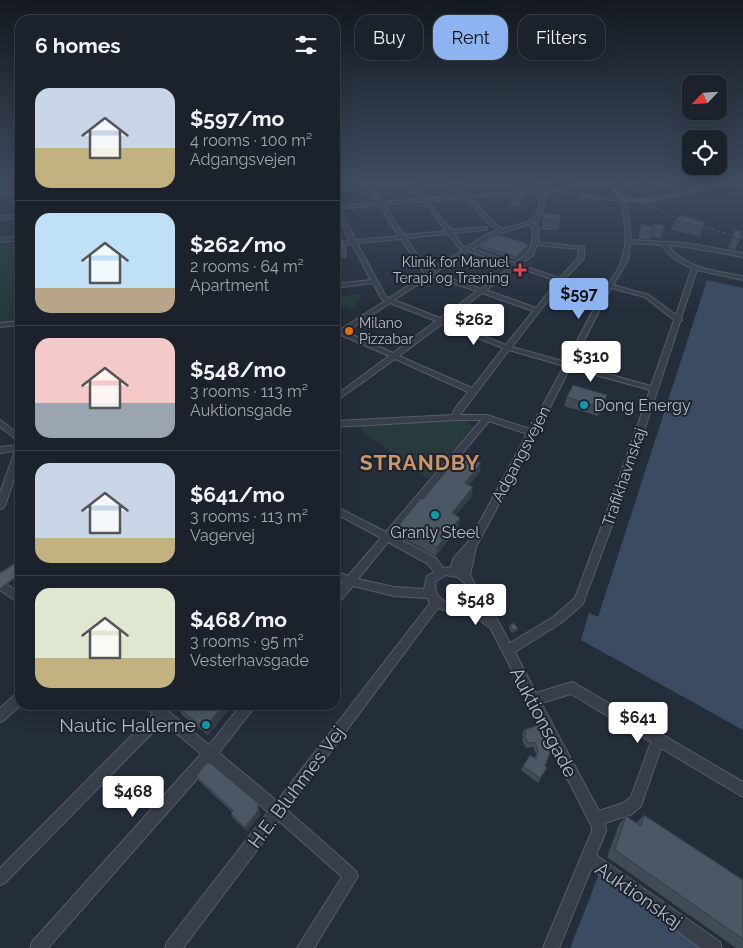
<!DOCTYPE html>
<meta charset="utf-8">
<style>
body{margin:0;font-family:Raleway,sans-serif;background:#242a34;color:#f1f3f6;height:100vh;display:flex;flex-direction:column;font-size:19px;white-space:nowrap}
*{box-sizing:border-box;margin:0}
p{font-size:16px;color:#a0a4a9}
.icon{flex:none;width:28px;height:28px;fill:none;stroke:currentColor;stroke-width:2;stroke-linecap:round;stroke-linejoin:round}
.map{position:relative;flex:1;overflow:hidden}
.sheet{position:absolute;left:15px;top:15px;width:325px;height:695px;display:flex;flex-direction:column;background:#1b222c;border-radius:15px;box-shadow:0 5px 20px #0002,0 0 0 1px #393f48}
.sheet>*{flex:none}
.banner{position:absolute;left:355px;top:15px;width:312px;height:45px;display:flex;gap:10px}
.needle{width:32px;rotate:245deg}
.controls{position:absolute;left:682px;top:75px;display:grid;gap:10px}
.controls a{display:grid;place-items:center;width:45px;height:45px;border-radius:10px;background:#1b222c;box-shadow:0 5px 20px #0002,0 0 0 1px #393f48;font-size:25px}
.price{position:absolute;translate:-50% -42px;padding:0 11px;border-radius:5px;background:#fff;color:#222;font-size:16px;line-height:32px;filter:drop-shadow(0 1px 2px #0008)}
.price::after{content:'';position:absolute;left:50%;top:30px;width:15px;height:11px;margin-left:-8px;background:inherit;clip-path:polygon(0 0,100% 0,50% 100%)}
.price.on{background:#8db3f1;color:#111}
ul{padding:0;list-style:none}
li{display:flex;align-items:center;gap:15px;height:125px;padding:0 20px}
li+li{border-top:1px solid #393f48}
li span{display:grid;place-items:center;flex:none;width:140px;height:100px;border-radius:15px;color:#555}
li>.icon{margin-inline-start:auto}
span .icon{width:60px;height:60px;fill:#fffc;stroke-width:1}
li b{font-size:21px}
h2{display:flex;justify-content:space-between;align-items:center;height:60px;padding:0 20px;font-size:21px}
.tag{padding:0 18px;border-radius:15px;background:#1b222c;box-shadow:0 5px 20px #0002,0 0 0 1px #393f48;font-size:18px;line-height:45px}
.tag.on{background:#8db3f1;color:#111}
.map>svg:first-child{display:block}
</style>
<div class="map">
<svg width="743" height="948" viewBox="0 0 743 948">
<rect width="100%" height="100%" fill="#242d3a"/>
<g fill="#273a3c">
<path d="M586,185L584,195L596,197L570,196L562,201L555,195L556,192H554Z"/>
<path d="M20,243V321L0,323V245Z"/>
<path d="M359,294L363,295L356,302L358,304L349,309L339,305H335V301L340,300L339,296Z"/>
<path d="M464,420L473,427L428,479L361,430V425Z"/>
</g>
<g fill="#3a4b62">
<path d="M707,280L743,288V730L581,640L589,613L598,617Z"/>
<path d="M599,874L702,948H570Z"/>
</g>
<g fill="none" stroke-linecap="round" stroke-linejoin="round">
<g stroke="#565d68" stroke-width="2">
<g id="minor">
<path d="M363,180H367L369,182L410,180L425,198L462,195L449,180H454L467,195L541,191L542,180H546L545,190L588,182H612L610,184H588L545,193L543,209L537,222L533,223L539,227L538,242L584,247V258L563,281L512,347L566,362C577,340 589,319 600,297C606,287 612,279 618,269C629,249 626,222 620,201L583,197L581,196V195L624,199L629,216L631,240L686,243L743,253V257L686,247L668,245C683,268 718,272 743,276V280L697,270L681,318L682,320L680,322L621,501L584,601L583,604L561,623L515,652L536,693L572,682L576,684L743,782V797L661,748L641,806L632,814L605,823L606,831L596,855L720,942L722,948H701L591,869L559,948H543L592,831V827L490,627C480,623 473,610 462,610C452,609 451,613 438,608L287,810L356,871L358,876L314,948H297L342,877L279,821L183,948H165L167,942L268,812L211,763L48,948H30L32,942L201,754L163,722L5,883L0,885V868L153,714L148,709L146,705H161L209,745L241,705H255L253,709L219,753L277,801L430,603L427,598L394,596L353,586L339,602L335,604V591L343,582L335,579V571L348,576L381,538L335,513V506L386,532L481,420H456L335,427V421L453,415L454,410L468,392L395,359L335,402V396L389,356L341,335L335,338V333L338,331L385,301L381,298L373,283L335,288V284L371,280L352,244L335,246V242L350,241L335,212V206L378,203L366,185L335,188V186L365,183ZM407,181L420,199L382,202L371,185ZM540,193L539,209L533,220L503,229L494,223L470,197ZM465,198L490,225L498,230L484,236L467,247H464L453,233L485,230L487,229V227L451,230L427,201ZM423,201L446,231L404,235L384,205ZM379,205L399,236L356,240L339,209ZM529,224L533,228C532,248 532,250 515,263L472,249C491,236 507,231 529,224ZM448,234L460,249L463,250L430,271H428L406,238ZM401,239L424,273L426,274L389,298L386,297L357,243ZM630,243L662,245C669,257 679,263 692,268L676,315L649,295L613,285L628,260ZM537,245L579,249L578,258L560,278L520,265L533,255ZM468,251L512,266L481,289L435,273ZM517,267L557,281L536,308L486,290ZM431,276L477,291L440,318L394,300ZM611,288L645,297L674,320L651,386L572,364ZM482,293L533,311L506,345L446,321ZM390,303L436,321L393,353L346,332ZM442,324L503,348L472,388L399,356ZM509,350L564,366L530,429L487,415H460ZM570,368L650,390L611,501L575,598L553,617L510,643L491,608L477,588L470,575L476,547L537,433ZM489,421L527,434L470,540L453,559L451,567L443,568L436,558L394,536ZM388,542L428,564L434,572L427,576L424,589L394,587L358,579ZM446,575L457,577L465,583L467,594C455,609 431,602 436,581ZM474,601L478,606L472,604ZM571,694L651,742L631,797L623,803L599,811L541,703Z"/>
<path d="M625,180H630L661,198L657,199Z"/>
<path d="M20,192V194L0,196V194Z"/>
<path d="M20,215V217L0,220V216Z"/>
<path d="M20,236V240L0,242V238Z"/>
<path d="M20,321V325L0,327V323Z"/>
<path d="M0,420L20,435V442L0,427Z"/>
<path d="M20,445V461L5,506L3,508L0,509V493L15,451L0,453V447Z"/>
<path d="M0,580L20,593V604L0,590Z"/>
<path d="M20,692L21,705L4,720L0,722V708L16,694Z"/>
</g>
</g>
<g stroke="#414853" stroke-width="3">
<g id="major">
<path d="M605,180H611L624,198C633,198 642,199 651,198C674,196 726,175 743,181L703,189L689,194L651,202H622Z"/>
<path d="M20,561V573L0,588V574Z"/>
</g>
</g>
<use href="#minor" fill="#383f4a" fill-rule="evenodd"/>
<use href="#major" fill="#565e6a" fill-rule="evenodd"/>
<g stroke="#5a6371" stroke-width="1" stroke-dasharray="3 3" stroke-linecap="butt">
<path d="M612,180L627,197"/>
<path d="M623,192L683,221L743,238"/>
</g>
</g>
<g fill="#414b57">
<path d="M651,180H696L695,185L657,191L649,187Z"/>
<path d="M524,196L520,207L510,206L512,197Z"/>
<path d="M543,213L560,220L558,230H541Z"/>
<path d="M675,220L705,223L700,237L671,230Z"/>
<path d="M653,224L663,231L661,238L651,237L650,239H639V232L641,225L652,226Z"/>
<path d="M735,230L740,239L735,250L728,248Z"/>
<path d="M335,236L347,248V259L337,258L335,254Z"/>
<path d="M527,243V245L528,248L516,260L478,248V245Z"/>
<path d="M607,395L598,416L564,406L567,397Z"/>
<path d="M480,472L469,485L472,496L456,515L459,526L436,556L397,535L398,526L423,499Z"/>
<path d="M510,625L517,631L512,633L509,628Z"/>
<path d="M181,705H233L208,735L182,715L178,708Z"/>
<path d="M538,725L545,766L547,768L538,783L521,770L523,766L535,758L536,754L533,747L526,748L522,740L523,737L522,735L524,730Z"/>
<path d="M196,776L258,803L259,808L260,815L247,831L233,818L231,814L232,812L198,780Z"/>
<path d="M644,815L743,880V948H736L607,857L619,824L626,816L636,823Z"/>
</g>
<g fill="#353d47">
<path d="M671,180H696L695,185L657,191L660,182Z"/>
<path d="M525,186L524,196L520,207L521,198Z"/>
<path d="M528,245V248L516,260V257Z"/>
<path d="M481,463L480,472L463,492L465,483Z"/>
<path d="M473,487L472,496L450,522L452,513Z"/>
<path d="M460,518L459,526L436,556L437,547Z"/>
<path d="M518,629L517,631L512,633L513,630Z"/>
<path d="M224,705H233L208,735L204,728Z"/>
<path d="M258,803L259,808L260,815L247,831L245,827Z"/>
</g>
<g fill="#4c5765" stroke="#353d47">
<path d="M656,180H671L660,182Z"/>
<path d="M525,186L521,198L512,197L516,187Z"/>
<path d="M543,213L560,215V220H543Z"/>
<path d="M681,215L705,223L704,227L675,220Z"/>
<path d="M653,224L663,225V231L654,229Z"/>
<path d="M641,225L653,226V232L641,231Z"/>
<path d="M735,230L742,231L740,239L732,238Z"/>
<path d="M498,235L527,243L525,244L528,245L516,257L478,245Z"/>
<path d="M335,236L342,238L347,248H337L335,244Z"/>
<path d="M573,385L607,395L601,408L567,397Z"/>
<path d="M461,453L481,463L465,483L473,487L452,513L460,518L437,547L398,526L421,498L423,499Z"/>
<path d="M514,623L518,629L513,630L510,625Z"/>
<path d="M181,705H224L204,728L178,708Z"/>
<path d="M538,725L550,753L545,766L547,768L540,778L523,766L530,755L536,759L538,750L535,742L528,743L524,735L527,734L524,730Z"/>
<path d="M207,763H210L258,803V811L245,827L231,814L233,810L196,776Z"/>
<path d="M644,815L743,880V939L615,850L626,816L641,826Z"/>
</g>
<linearGradient id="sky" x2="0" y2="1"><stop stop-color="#141920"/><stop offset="0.58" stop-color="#3f4c60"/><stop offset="1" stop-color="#3f4c60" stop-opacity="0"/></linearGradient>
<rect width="743" height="313" fill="url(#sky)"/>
<path fill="#e0444e" stroke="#1d242f" stroke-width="2" d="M517.5 262.5h5v5h5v5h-5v5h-5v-5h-5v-5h5z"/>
<circle fill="#e8710a" stroke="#1d242f" stroke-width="2" cx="349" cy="331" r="5"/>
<g fill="#0f9aa8" stroke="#1d242f" stroke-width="2">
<circle cx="584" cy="405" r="5"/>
<circle cx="435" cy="515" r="5"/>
<circle cx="206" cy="725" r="5"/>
</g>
<g text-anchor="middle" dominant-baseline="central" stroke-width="4" stroke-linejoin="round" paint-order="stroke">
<g font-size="14" fill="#b3bac6" stroke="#1d242f" text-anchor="end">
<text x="509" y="262">Klinik for Manuel<tspan x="509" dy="16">Terapi og Træning</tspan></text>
<text x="359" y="323" text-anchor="start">Milano<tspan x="359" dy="16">Pizzabar</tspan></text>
</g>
<g font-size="16" fill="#b3bac6" stroke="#1d242f" text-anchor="start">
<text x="594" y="405">Dong Energy</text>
<text x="435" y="532" text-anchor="middle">Granly Steel</text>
</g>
<g font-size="16" fill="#b3bac6" stroke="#1d242f">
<text transform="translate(521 454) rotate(-62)">Adgangsvejen</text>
<text transform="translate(624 477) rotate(-71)">Trafikhavnskaj</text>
</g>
<g font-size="19" fill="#b3bac6" stroke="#1d242f">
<text transform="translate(544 722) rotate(62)">Auktionsgade</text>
<text transform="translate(296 787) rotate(-53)">H.E. Bluhmes Vej</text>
<text transform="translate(639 895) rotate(35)">Auktionskaj</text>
</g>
<g font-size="19" fill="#b3bac6" stroke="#1d242f" text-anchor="end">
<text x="196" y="725">Nautic Hallerne</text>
</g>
<g font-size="21" font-weight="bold" letter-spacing="1" fill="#cd9467" stroke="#1d242f">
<text x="420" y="462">STRANDBY</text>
</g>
</g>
</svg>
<div class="controls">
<a><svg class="needle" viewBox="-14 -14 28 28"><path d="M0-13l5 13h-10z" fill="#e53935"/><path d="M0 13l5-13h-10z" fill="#a0a4a9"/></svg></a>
<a><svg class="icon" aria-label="locate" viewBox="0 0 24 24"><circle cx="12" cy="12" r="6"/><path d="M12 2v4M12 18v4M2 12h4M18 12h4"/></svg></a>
</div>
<b class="price on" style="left:579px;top:320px">$597</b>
<b class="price" style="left:474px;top:346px">$262</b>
<b class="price" style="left:591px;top:383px">$310</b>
<b class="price" style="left:476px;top:626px">$548</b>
<b class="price" style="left:638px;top:744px">$641</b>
<b class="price" style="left:133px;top:818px">$468</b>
<div class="banner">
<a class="tag">Buy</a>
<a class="tag on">Rent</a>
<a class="tag">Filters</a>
</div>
<section class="sheet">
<h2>6 homes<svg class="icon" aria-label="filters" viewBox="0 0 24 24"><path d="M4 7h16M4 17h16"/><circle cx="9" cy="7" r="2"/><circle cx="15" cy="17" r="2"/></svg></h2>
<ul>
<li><span style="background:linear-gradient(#c9d6e8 60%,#c2b280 0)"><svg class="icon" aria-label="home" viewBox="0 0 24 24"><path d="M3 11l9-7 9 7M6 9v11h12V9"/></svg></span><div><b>$597/mo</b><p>4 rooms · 100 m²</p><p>Adgangsvejen</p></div></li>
<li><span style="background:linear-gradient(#bfe0f5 75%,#b9a48a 0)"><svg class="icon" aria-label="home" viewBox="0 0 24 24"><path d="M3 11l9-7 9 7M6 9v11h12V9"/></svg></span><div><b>$262/mo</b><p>2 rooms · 64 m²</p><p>Apartment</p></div></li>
<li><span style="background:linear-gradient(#f6c9c9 65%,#9aa5b1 0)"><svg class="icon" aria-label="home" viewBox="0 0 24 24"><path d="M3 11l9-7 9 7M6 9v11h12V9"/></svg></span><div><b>$548/mo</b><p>3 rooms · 113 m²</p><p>Auktionsgade</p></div></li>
<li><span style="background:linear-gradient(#c9d6e8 75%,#c2b280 0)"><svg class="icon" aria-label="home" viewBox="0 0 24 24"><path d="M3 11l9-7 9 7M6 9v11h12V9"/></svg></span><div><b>$641/mo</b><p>3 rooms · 113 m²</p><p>Vagervej</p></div></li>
<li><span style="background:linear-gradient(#dfe7d0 70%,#c2b280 0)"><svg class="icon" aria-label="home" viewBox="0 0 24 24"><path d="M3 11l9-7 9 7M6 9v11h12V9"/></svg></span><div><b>$468/mo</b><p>3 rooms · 95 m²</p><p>Vesterhavsgade</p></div></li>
</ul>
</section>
</div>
